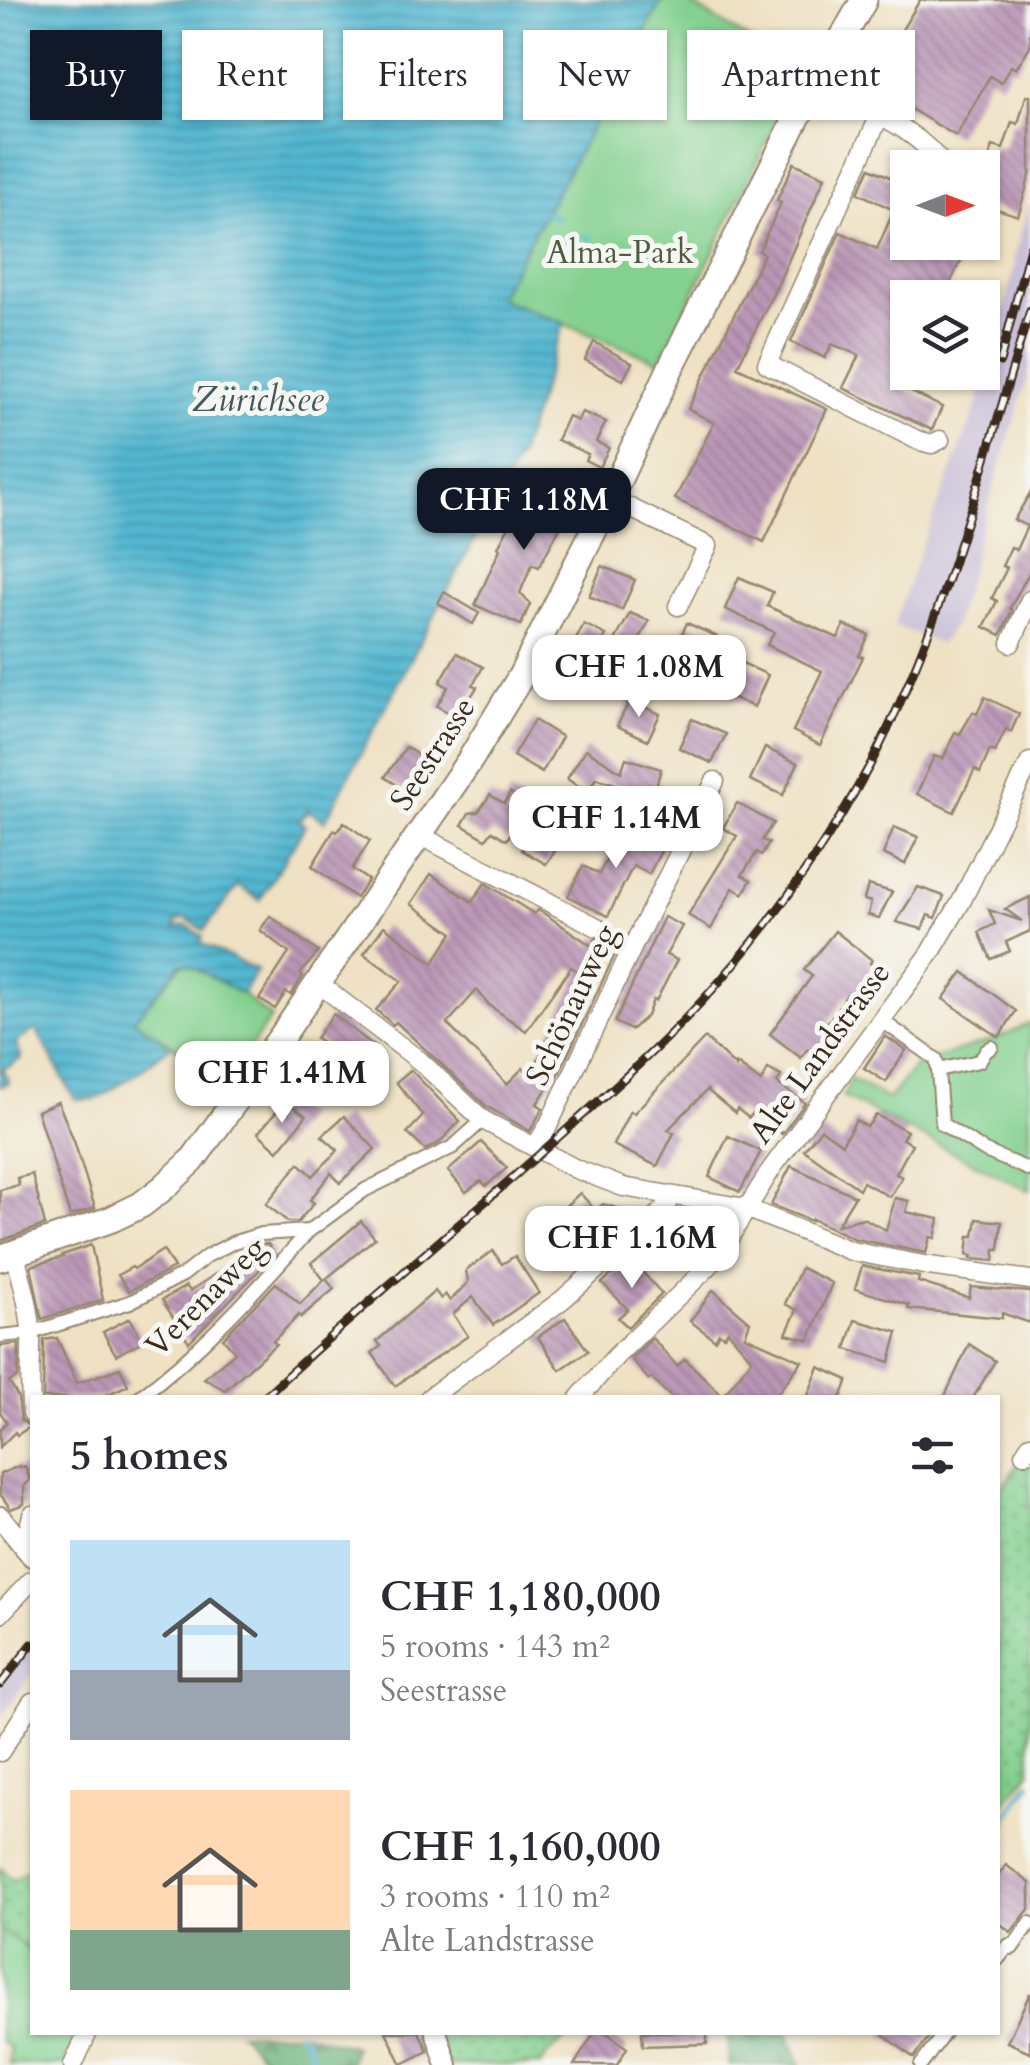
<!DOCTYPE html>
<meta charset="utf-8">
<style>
body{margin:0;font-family:Cardo,serif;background:#f2f2f3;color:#2b2b33;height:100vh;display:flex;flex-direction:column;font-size:38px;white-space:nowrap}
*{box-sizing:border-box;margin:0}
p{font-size:32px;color:#7c7c81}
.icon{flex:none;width:55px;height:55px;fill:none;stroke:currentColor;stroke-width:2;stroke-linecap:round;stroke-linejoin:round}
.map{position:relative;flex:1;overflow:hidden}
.details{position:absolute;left:30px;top:1395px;width:970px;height:640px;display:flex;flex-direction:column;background:#fff;border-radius:0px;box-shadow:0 2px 8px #0004}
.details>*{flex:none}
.banner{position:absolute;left:30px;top:30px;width:970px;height:90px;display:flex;gap:20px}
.needle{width:65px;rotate:90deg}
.buttons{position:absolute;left:890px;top:150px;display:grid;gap:20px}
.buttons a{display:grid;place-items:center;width:110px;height:110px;border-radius:0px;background:#fff;box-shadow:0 2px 8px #0004;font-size:50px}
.price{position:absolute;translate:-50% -85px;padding:0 22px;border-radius:20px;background:#fff;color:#222;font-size:32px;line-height:65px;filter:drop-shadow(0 2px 5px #0008)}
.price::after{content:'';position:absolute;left:50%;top:60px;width:30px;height:22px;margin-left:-15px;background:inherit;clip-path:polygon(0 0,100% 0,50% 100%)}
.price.on{background:#111827;color:#fff}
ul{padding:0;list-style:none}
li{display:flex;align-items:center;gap:30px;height:250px;padding:0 40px}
li span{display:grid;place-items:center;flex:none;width:280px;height:200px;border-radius:0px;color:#555}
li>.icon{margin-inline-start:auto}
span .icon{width:120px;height:120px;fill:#fffc;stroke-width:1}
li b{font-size:42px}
h2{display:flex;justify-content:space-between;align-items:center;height:120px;padding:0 40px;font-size:42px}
.pill{padding:0 35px;border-radius:0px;background:#fff;box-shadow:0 2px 8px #0004;font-size:35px;line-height:90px}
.pill.on{background:#111827;color:#fff}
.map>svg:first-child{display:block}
</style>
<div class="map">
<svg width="1030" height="2065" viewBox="0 0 1030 2065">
<defs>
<pattern id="grass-dots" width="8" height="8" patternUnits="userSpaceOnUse" patternTransform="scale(2.5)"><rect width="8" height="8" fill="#83d08f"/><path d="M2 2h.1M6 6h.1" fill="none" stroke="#6ca974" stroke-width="1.8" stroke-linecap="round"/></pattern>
<pattern id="forest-firs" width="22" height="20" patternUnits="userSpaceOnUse" patternTransform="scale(2.5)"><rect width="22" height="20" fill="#6ab27a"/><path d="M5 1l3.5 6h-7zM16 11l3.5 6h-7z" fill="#589163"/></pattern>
<pattern id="water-rules" width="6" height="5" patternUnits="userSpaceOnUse" patternTransform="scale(2.5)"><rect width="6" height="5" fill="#52b7d1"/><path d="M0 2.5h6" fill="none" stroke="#4595a9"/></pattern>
<pattern id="building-back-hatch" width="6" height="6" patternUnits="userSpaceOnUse" patternTransform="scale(2.5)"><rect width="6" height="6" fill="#bb97b7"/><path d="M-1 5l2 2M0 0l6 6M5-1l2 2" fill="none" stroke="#997b94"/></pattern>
</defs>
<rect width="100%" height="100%" fill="#f6f6f2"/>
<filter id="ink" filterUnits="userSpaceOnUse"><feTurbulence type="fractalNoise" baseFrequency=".01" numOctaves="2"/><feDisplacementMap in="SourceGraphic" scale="20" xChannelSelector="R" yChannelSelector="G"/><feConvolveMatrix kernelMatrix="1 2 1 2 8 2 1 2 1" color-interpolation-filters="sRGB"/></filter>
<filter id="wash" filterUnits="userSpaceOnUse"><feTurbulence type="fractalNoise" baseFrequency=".0048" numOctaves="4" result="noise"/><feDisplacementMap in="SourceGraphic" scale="40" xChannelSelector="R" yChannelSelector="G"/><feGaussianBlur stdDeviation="2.25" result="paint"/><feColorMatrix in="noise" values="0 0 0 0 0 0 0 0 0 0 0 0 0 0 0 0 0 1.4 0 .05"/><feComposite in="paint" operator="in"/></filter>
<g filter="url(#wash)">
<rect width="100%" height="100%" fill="#efe1c3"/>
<g fill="#c9bfd7">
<path d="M1030,200V369L975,549L974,558L954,625L940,644L894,625L922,545L977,405L991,361L1015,264L1013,261Z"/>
<path d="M32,1638V1674L0,1718V1681Z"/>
</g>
<g fill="url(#grass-dots)" stroke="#5f7d56" stroke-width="2.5">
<path d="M1030,1445V1771L998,1811V1494Z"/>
<path d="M0,1868L13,1880L32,1868V1952L0,1930Z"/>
<path d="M436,2033H572L547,2055L541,2065H447Z"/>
</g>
<g fill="url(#forest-firs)" stroke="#526e4c" stroke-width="2.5">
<path d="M240,2033H305L354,2047L350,2065H270Z"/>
<path d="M728,2033H788L801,2065H729Z"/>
</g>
<g fill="#83d08f" stroke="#5f7d56" stroke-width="2.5">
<path d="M662,0H684L801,71L660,362L498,298Z"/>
<path d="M188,964L242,994L271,1018L225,1081L134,1020L181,965Z"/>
<path d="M1030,1023V1191L843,1097L851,1079L888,1099L917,1064L1002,1037Z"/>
<path d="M0,1930L32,1952V2032L79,2033L64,2065H9L10,2048L0,2040Z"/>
</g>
<path fill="url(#water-rules)" stroke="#467078" stroke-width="2.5" d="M0,0H662L498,298L564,323L519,456L325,821L308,810L299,820L305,826L260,900L238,886L204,930L185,918L175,923V928L186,925L203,937L200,943L257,970L242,994L188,964H181L134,1020L171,1046L136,1074L97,1099L75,1100L36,1029L15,1043L22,1058L3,1070L9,1083L0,1087Z"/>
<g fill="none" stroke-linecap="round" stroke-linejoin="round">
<g stroke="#52b7d1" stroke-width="5">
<path d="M546,213L557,218"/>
<path d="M585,236L591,239"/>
<path d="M998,1830C1002,1818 1010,1814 1016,1804C1021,1796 1023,1790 1030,1783"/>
<path d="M298,2032C306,2041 314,2053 312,2065"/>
</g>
</g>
<g id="blocks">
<g fill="url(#building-back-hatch)" fill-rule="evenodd">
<path d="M920,0H1030V46L1016,69L1011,66L1001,83L990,76L956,136L879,90L909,38L900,33Z"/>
<path d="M718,36L766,62L742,104L695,78Z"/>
<path d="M1026,96H1030V175L1018,216L985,205L988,194L982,192V182L993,146L1003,149L1012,122L1018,124Z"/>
<path d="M794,163L825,177L778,284L737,367L827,409L764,542L675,499L714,423L688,409L764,254L759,251L781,203L777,200Z"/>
<path d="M870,168L905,184L908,178V242H939L964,254L943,298H908V370L899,386L942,407L932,430L843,388L859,355L832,344L825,358L791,342L840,232L877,249L894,210L858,193Z"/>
<path d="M594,342L632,363L623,380L585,360Z"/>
<path d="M582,412L606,422L596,442L609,448L599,467L585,460L588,454L557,440L568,416L577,421Z"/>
<path d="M544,479L577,495L539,567L532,564L520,593L530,604L521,625L475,605L500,549L498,547L515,515L526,521Z"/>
<path d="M1030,493V571L1010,608L1012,610L1001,635L984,627L997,601L992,598L1007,568L1002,566L1011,547L1016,550L1027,526L1014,520Z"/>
<path d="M602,566L635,580L622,610L589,596Z"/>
<path d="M739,577L773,592L767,606L838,638L844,625L869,635L859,656L863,657L820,745L793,731L822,671L767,645L774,632L725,609Z"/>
<path d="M444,592L479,613L473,624L438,603Z"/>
<path d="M630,613L649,621L633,652L613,644Z"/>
<path d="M687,623L720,638L715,650L768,675L754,707L720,692L726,680L672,655Z"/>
<path d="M584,624L606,635L590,666L568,655Z"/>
<path d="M457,653L483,667L473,685L477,687L458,718L437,706L448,687L440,682Z"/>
<path d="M985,697L1019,714L1011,732L1006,729L995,752L990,750L980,773L975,769L954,812L917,794L934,756L943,759L955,732L960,734L973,712L977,714Z"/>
<path d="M630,700L660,714L648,740L617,726Z"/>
<path d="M692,719L726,734L712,763L679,748Z"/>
<path d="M534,720L562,737L542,773L513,756Z"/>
<path d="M406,747L425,760L419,767L423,769L407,792L385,777Z"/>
<path d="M765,748L798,763L783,795L750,780Z"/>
<path d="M586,749L621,772L626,758L661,769L653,796L596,778L587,792L567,779Z"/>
<path d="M510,793L527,803L507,840L492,831L486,839L462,825L469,813L478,812L490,795L504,803Z"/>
<path d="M737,803L773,823L762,840L769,843L762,855L757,852L742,875L751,880L743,894L733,888L711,929L688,915L737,836L723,828Z"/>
<path d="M545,814L560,823L552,836L562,841L546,864L522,850Z"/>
<path d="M344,822L370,841L352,869L368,880L356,898L312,866L334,830L337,832Z"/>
<path d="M624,826L664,845L649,874L633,866L608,916L568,896L583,866L599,874Z"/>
<path d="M894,827L918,837L905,864L883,854Z"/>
<path d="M431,874L472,902L485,883L534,914L538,910L545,914L592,946L595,939L603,938L619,946L557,1077L555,1076L537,1104L543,1108L530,1131L486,1106L396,1022L393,1025L376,1010L402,981L364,954L384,926L433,963L453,933L411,904ZM571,967L580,972L530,1076L523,1068L507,1084L447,1024L477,990L489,1005L526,1031Z"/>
<path d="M868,885L892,892L879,918L868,915L871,902L864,900Z"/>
<path d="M918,887L944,896L936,918L928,915L922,929L896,922Z"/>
<path d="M1030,897V931L1006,942L1010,951L991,959L979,932L995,924L989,910L1022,921L1005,909Z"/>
<path d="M270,916L318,952L300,974L303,976L291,995L286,992L275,1009L259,999L289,953L260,930Z"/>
<path d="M664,917L682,926L666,955L677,960L656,1001L653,1000L647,1016L631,1030L615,1022Z"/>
<path d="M835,931L872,960L870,963L883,973L859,1003L847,995L828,1022L839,1031L819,1059L807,1049L801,1058L770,1034L812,976L804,970Z"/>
<path d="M963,972L1016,1011L999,1037L943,999Z"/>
<path d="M333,1014L375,1047L341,1092L318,1076L337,1053L316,1038Z"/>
<path d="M885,1036L906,1050L886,1082L864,1068Z"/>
<path d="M705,1038L736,1067L737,1064L761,1082L768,1069L781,1076L777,1083L805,1103L782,1134L753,1113L749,1118L737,1109L735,1113L707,1090L668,1130L674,1133L657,1166L613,1145L630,1111L634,1113Z"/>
<path d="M411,1070L460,1121L439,1143L425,1150L407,1133L423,1116L396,1082Z"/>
<path d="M286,1101L306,1116L278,1151L258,1133Z"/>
<path d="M58,1102L74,1141L95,1208L70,1216L37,1111Z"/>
<path d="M876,1115L907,1131L902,1139L912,1144L896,1174L902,1177L890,1197L863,1182L859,1189L804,1150L821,1129L842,1144L856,1120L867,1127Z"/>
<path d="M344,1116L375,1149L340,1183L331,1173L310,1200L314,1203L298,1222H288L266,1204L299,1163L313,1176L338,1150L322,1136Z"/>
<path d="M728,1136L761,1151L740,1192L709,1177Z"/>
<path d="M481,1142L507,1168L486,1186L481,1181L466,1192L448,1171Z"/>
<path d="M791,1166L855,1196L837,1225L863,1218L886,1230L895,1198L909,1201L906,1212L939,1219L935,1238L930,1237L926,1253L855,1239L812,1219L811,1221L771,1205Z"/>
<path d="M32,1174L45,1225L0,1241V1190L19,1185L17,1178Z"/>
<path d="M580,1193L595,1210L603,1204L621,1209L558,1267L531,1237Z"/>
<path d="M977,1219L1002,1222L999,1250H995L994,1261L971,1259L972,1256L967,1255L969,1236H974Z"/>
<path d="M361,1221L375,1238L326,1279L334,1289L301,1317L299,1315L273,1341L276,1344L225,1390L204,1378L235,1352L223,1338L276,1283L300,1304L324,1280L311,1263Z"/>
<path d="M263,1244H268L275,1254L189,1342L162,1300L186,1286L190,1291L220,1271L247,1249Z"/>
<path d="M91,1245L103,1300L42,1319L31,1266L63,1257L62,1255Z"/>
<path d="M163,1250L174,1268L129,1291L118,1275L132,1267L134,1269Z"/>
<path d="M493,1251L502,1264L515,1256L539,1293L493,1325L473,1297L453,1314L468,1336L395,1386L372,1353L381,1346L377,1341L435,1291L441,1299L445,1294L450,1301L468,1282L466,1270Z"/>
<path d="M630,1258L662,1294L628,1327L618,1318L628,1309L602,1283Z"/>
<path d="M862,1266L919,1277L918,1282L969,1298L971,1287L1030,1292V1323L1002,1313V1318L908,1309L909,1305L855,1289Z"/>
<path d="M801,1268L832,1283L809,1340L786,1334L797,1310L785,1304Z"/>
<path d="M713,1290L750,1322L745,1336L802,1361L774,1398H672L651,1378L649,1380L631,1359L652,1338L677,1366L685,1359L723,1396L752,1359L728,1331L724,1336L719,1333L715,1340L690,1321Z"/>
<path d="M130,1318L142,1339L140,1340L141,1342L116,1355L103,1332Z"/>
<path d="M565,1318L588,1351L560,1370L538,1337Z"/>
<path d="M855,1320L898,1332L890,1362L846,1349Z"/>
<path d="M57,1338L77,1383L120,1368L128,1385L100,1398H43L44,1340Z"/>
<path d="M19,1344L18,1377L9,1382L18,1397L21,1420L30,1427L17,1435L15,1432L0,1447V1429L7,1422L0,1412V1346Z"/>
<path d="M969,1344L995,1361L973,1398H944Z"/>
<path d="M819,1367L848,1380L841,1398H807Z"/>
<path d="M19,1466V1468L25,1466L30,1480L24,1486V1504L11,1509L0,1494V1474Z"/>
<path d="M1006,1865L1030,1883V1908L1011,1932L998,1922V1876Z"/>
<path d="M1030,1993V2052L1007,2042Z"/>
<path d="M386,2032H419L428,2051L402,2064Z"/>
<path d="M595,2032H606L627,2048L617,2065H574Z"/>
<path d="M642,2032H707V2044L643,2046Z"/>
<path d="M880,2032H932L914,2058Z"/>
</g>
</g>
</g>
<g filter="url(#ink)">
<use href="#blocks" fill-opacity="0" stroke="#958670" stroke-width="2.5"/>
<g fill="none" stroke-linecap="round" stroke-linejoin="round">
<g stroke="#958670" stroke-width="16">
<g id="pedestrian">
<path d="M881,1020L936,1059L938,1070L979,1061L986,1051L992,1047"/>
<path d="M938,1070L942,1124L985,1151L1030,1170"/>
<path d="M0,1336L31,1333L130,1302L183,1275L207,1256L232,1243L261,1234L309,1231L365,1190L453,1147L483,1120"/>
<path d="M138,1398C203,1350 255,1291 309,1231"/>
<path d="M998,1959L1009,1945L1012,1948L1030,1923"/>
<path d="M921,2065L945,2032"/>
</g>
</g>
<g stroke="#958670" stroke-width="21">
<g id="minor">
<path d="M818,81C858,106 918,127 945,168"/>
<path d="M880,115L767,364L917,440L932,444L940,440"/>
<path d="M610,498L708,546L678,606"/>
<path d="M1011,643L1030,600"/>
<path d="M419,835L597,927"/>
<path d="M318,983L420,1061L483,1120L576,1169L623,1187L746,1208L851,1251L929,1266L1030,1280"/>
<path d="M535,1147L548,1126L634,944L715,781"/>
<path d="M15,1253C21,1279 30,1305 31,1332C32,1360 28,1385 32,1413"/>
<path d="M429,1398L562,1300L663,1211L672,1197"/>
<path d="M579,1398L616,1356L708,1267L721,1251L772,1168L930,954L961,902L1030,762"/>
<path d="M1024,1454L1030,1445"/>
<path d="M24,1548L32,1515"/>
<path d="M0,1614L32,1580"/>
<path d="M0,1752L32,1702"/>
<path d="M73,2065L88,2032"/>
</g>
</g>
<g stroke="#958670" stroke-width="24">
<g id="tertiary">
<path d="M0,1517L32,1556"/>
<path d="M436,2032L447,2065"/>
</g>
</g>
<g stroke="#958670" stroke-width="29">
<path id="primary" d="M0,1258L112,1219L141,1205L163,1188L192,1161L284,1033L470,760L521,676L610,498L671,367L797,118L864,0"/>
</g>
<use href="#pedestrian" stroke="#fff" stroke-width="12"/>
<use href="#minor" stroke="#fff" stroke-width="18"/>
<use href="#tertiary" stroke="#fff" stroke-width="20"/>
<use href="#primary" stroke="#fff" stroke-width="25"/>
<g stroke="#3b2a1e" stroke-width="9">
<g id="rail">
<path d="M1000,362L1030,247"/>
<path d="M263,1398C360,1307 464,1222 563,1133C617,1085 672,1036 720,981C778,915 828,842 870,765C945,622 983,463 1030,310"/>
<path d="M0,1685L32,1644"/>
</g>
</g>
<use href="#rail" stroke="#f6f6f2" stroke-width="5" stroke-dasharray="15" stroke-linecap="butt"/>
</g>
</g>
<g text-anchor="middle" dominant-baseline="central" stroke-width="10" stroke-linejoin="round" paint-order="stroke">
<g font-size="32" fill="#515c40" stroke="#f6f6f2">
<text x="620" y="253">Alma-Park</text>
</g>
<g font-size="32" fill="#3b2a1e" stroke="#f6f6f2">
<text transform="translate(433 754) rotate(-57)">Seestrasse</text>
<text transform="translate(572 1005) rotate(-65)">Schönauweg</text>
<text transform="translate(820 1053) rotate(-54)">Alte Landstrasse</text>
<text transform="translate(206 1297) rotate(-45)">Verenaweg</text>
</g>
<g font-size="35" font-style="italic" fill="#435b5d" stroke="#f6f6f2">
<text x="258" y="400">Zürichsee</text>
</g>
</g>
</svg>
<div class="buttons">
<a><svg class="needle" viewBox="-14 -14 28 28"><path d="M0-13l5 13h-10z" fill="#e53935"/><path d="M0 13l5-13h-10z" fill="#7c7c81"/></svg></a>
<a><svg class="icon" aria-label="layers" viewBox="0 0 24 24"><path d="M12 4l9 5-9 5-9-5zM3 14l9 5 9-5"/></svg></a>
</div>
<b class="price on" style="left:524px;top:553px">CHF 1.18M</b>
<b class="price" style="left:639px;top:720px">CHF 1.08M</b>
<b class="price" style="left:616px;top:871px">CHF 1.14M</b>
<b class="price" style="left:282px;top:1126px">CHF 1.41M</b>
<b class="price" style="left:632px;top:1291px">CHF 1.16M</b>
<div class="banner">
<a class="pill on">Buy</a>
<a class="pill">Rent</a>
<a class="pill">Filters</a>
<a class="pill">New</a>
<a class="pill">Apartment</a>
</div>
<section class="details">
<h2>5 homes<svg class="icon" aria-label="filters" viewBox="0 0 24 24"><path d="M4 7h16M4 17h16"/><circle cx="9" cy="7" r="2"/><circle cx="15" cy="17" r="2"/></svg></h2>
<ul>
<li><span style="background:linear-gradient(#bfe0f5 65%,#9aa5b1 0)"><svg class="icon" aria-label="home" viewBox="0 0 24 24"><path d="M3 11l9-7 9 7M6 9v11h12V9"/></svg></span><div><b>CHF 1,180,000</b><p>5 rooms · 143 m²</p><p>Seestrasse</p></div></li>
<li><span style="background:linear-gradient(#ffd9b3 70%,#7fa58c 0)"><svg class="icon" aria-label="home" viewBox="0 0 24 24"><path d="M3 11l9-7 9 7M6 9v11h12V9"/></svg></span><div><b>CHF 1,160,000</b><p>3 rooms · 110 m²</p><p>Alte Landstrasse</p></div></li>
</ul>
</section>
</div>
